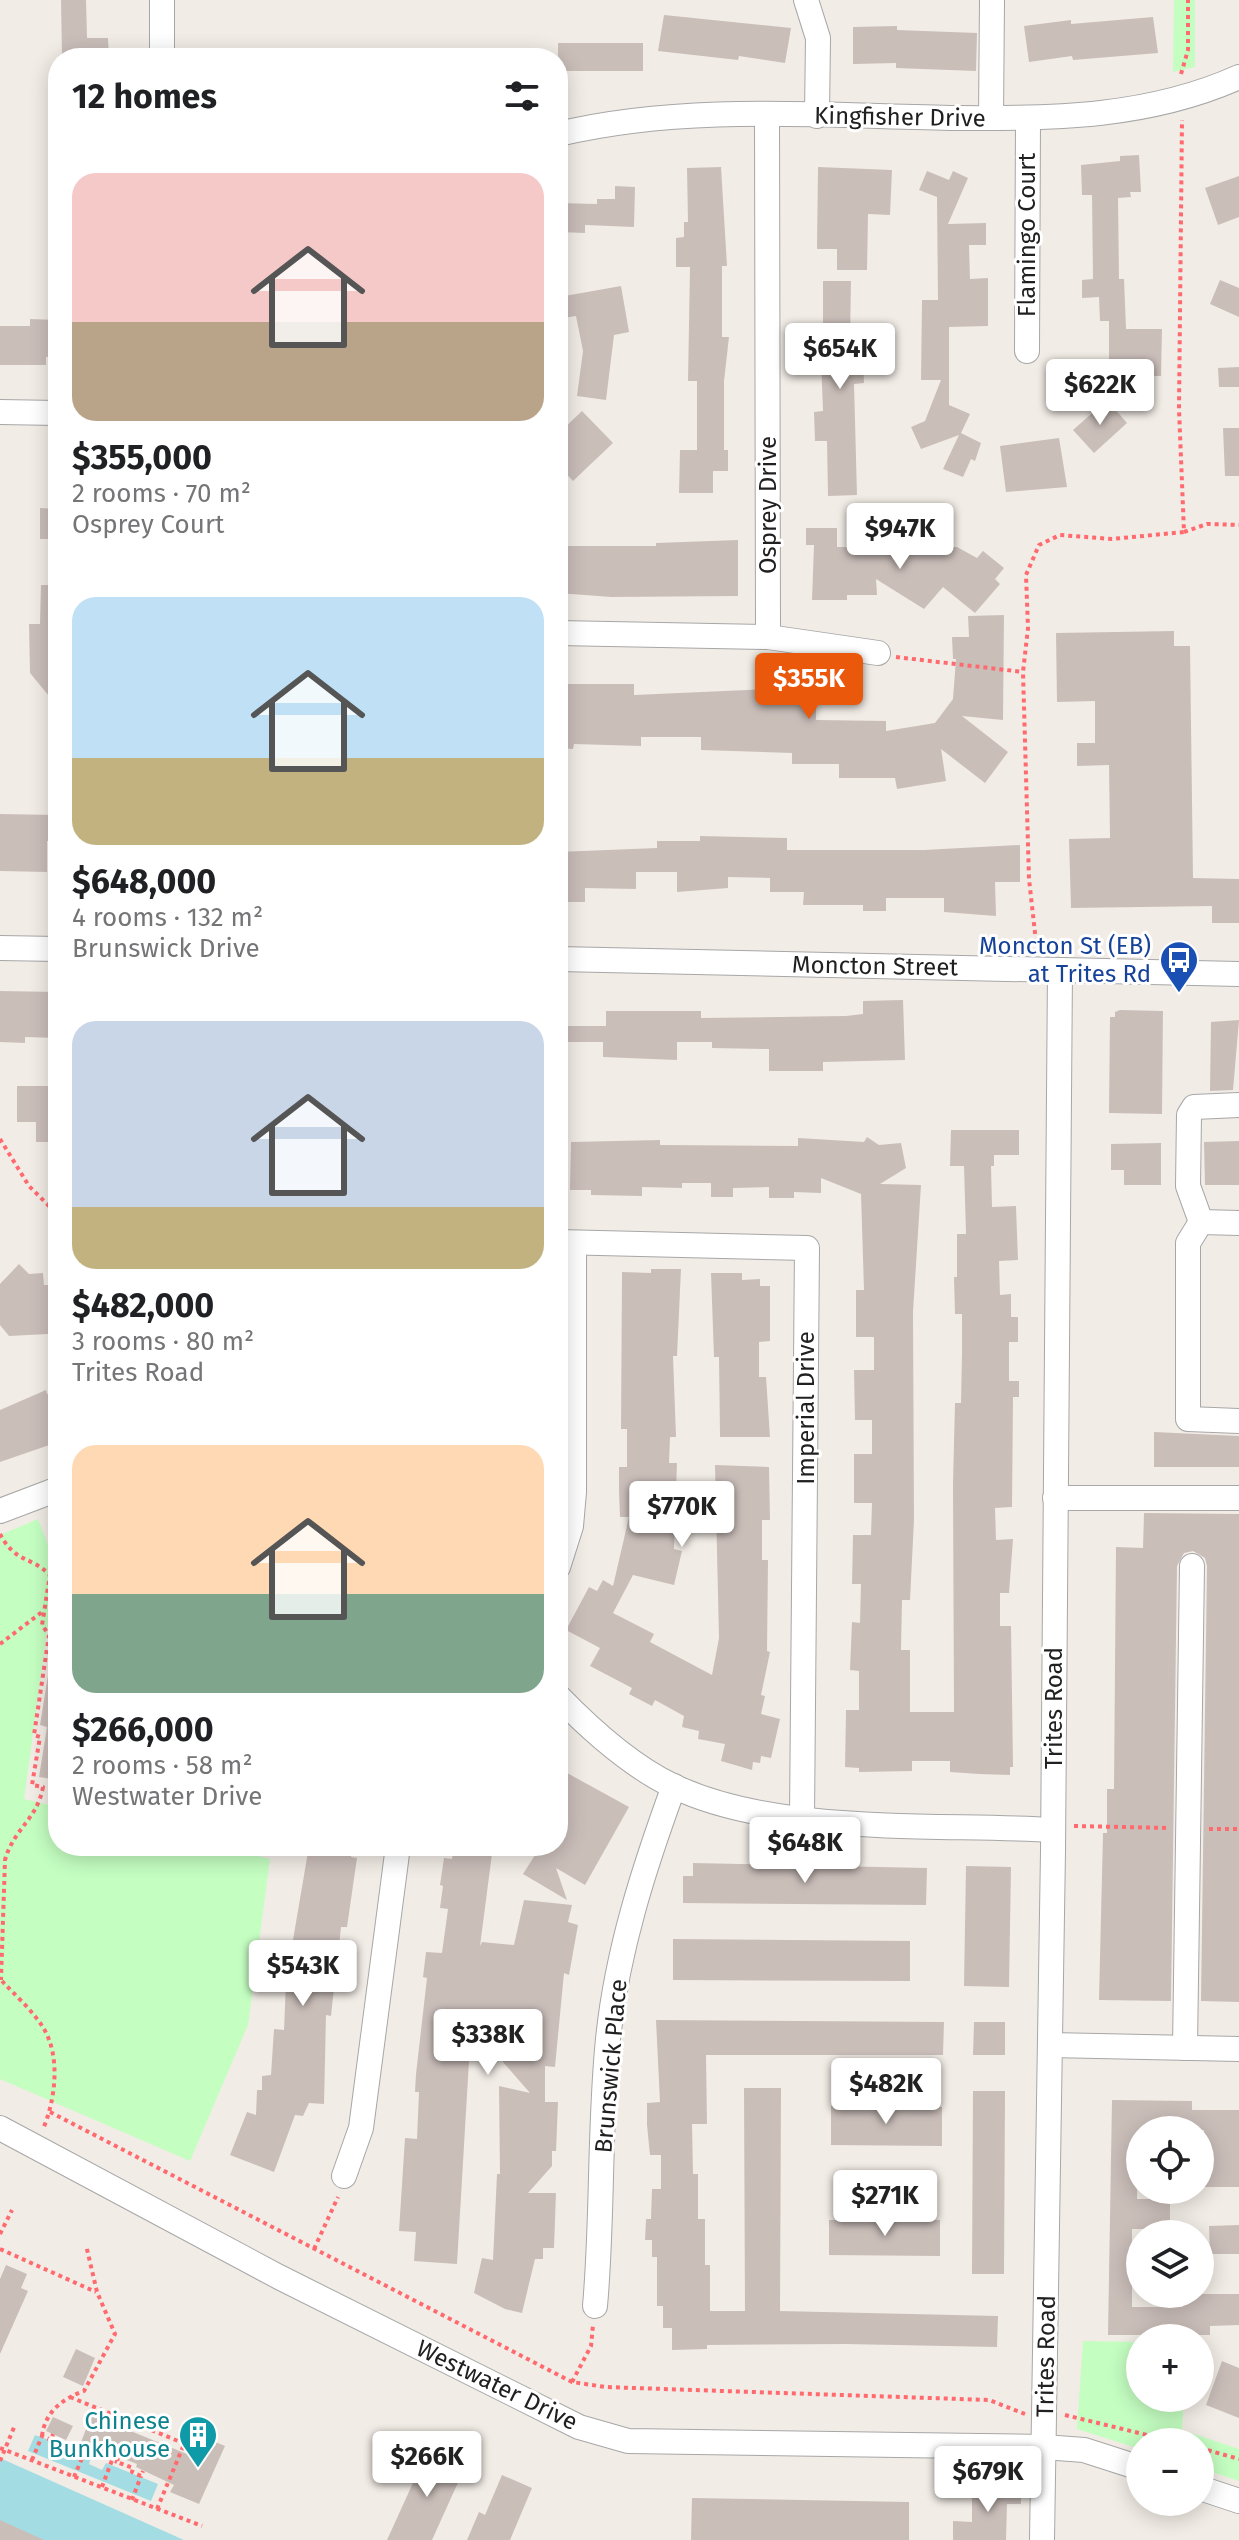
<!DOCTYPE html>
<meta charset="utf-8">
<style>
body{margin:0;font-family:"Fira Sans",sans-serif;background:#f2f2f2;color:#202124;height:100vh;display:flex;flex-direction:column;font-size:30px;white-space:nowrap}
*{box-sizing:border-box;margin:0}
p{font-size:26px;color:#757577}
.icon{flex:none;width:44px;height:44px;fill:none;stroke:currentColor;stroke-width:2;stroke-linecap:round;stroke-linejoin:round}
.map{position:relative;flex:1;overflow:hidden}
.details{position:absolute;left:48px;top:48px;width:520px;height:1808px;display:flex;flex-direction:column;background:#fff;border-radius:32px;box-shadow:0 4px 20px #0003}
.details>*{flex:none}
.controls{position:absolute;left:1126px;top:2116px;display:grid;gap:16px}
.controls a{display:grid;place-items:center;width:88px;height:88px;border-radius:50%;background:#fff;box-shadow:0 4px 20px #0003;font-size:40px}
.price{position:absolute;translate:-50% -68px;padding:0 18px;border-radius:8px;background:#fff;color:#222;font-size:26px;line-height:52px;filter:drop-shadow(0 2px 4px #0008)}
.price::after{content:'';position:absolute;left:50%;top:48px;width:24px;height:18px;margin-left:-12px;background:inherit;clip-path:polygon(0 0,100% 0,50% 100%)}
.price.selected{background:#ea580c;color:#fff}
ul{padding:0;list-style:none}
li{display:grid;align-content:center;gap:16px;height:424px;padding:0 24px}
li span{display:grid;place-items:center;height:248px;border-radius:24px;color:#555}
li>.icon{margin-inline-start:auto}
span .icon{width:144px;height:144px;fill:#fffc;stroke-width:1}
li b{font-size:34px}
h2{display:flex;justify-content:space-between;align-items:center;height:96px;padding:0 24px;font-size:34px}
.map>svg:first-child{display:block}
</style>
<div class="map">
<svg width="1239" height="2540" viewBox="0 0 1239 2540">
<rect width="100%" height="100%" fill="#f2ece6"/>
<g fill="#c4fec1">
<path d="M1174,0H1195V67L1173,72Z"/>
<path d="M38,1519L56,1565L24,1799L58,1807V1846H215L270,1859L248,2025L190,2161L0,2079V1535Z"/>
<path d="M1083,2341L1140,2342V2398H1184L1182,2430L1239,2449V2481L1200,2468V2442H1140V2449L1077,2429Z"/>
</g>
<g fill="#a3dde3">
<path d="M35,2435L92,2455L89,2464L102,2470L106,2463L158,2484L151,2501L28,2451Z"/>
<path d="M0,2458L184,2540H0Z"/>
</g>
<g fill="#cabeb9">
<path d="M61,0H86L87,38H108L109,58H62Z"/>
<path d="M664,15L791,28L785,63L739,56L738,60L658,51Z"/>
<path d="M1153,17L1158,53L1073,60L1072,56L1029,62L1024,26L1071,20V24Z"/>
<path d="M897,26V30L977,33L976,71L896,68V63L853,64V27Z"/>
<rect x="558" y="43" width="85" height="28"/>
<path d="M1139,155L1141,192H1130L1131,197L1118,198L1119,279H1124L1126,329H1162L1161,376H1133L1139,371H1109V321H1100L1099,297L1082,298V280L1093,279L1092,195H1082L1081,165L1120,161V156Z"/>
<path d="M721,167L727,266H722V337H729L724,381V450H728V471H713V493H679L680,450H697V381H688L690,267H676V238L684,237V222H688L687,168Z"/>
<path d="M818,167L892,170L890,215L868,214L867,270H837V249H817Z"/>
<path d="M927,171L949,180L953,171L968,178L948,224L986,223V245H969L970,279L988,278V326L949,327V405L970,414L961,433L981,443L975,461L971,459L963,477L943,469L959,435L921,449L911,427L925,421L941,380H921L922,300H938L937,197L919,190Z"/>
<path d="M1239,176V217L1218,225L1205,188Z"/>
<path d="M615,186L635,187L634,227L585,225V233L558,232V203L597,204V199H615Z"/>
<path d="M1220,280L1239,288V317L1210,304Z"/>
<path d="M823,281H851L850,339H862L864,383L854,384L857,495L828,496L827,441H815L814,412L823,411L821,359L834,358L832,326H823Z"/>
<path d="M621,286L629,332L614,335L606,400L577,396L583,351L576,316L563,318L559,297Z"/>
<path d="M30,319L58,320V357H46V365H0V326H30Z"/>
<path d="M1239,367V387H1219L1218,368Z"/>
<path d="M1107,400L1127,423L1094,453L1073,430Z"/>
<path d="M582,411L613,443L573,481L558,465V434Z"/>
<path d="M1223,428H1239V476H1225Z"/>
<path d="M1059,438L1067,487L1006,492L1000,446Z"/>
<path d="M40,508L58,509V539H40Z"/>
<path d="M806,528H837V547H957L977,558L983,551L1004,568L995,579L1000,584L975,613L943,587L924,609L876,579L877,595H847V600H812L814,545H806Z"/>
<path d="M738,540V596L611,597L558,593V546H656V543Z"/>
<path d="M41,585H58V707L30,673L29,624H40Z"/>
<path d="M1004,615L1003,720L962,716L1008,752L985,783L941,749L946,781L897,789L895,778H839V764H792V753L701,750V737H641V746L574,744L573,749L558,748V684H634V695L770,689V698L816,700V720L886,721V731L935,723L953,699L956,659H953L952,637H969L968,616Z"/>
<path d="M1174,631V646H1190L1193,878L1239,879V923H1212V906L1071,908L1069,839L1110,838L1109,765L1077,766V743H1095V701L1057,702L1056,633Z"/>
<path d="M0,814L58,815V841H47V872L0,871Z"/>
<path d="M700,836L787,838V850H924L1020,845V882H995L996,916L944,912V898H886V911H863V905H803L804,892H770V878L728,877V888L677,892V872H636V889L585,888V902H558V852L657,848V841H700Z"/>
<path d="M0,991L58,992V1038L25,1037V1043L0,1042Z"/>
<path d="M903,1000L905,1060L823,1062V1071H769V1049L712,1048V1042H677V1060L603,1057V1042H558V1026H606V1011H701V1018L846,1016L863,1014V1001Z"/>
<path d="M1120,1010L1163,1011L1162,1114L1109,1113L1110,1017H1115V1012Z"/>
<path d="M1239,1020L1233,1090L1210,1091L1211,1022Z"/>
<path d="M17,1086H58V1142H36V1122H17Z"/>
<path d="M951,1130H1019V1155H994V1166H991L992,1207L1016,1206L1017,1234L1018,1260L999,1261L1000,1295L1011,1294V1317H1018V1342H1009V1381H1019V1397H1013L1012,1507L995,1508L996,1540L1013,1539L1009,1593H1000V1626H1011L1013,1767H1010V1775L979,1774L950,1772V1761H912V1771L859,1772V1768L845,1767L846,1710H859V1671L850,1670L852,1622L860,1623L861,1584H852L853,1535H871L872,1503H854V1454H872V1420H855L854,1370H874V1337H856V1290H864L861,1194L821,1178V1193L794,1192V1198H769V1187L733,1188V1197H711V1183H682V1188L642,1187V1196L591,1195V1190H570L571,1142L660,1140V1145L798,1146V1138L864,1142L867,1137L879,1145L901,1143L906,1168L880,1184L921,1185L913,1312L914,1520L910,1600H902L901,1650H910V1712H954L953,1484L955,1403H961L962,1353V1314H955L954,1277H957V1234H966L964,1166H950Z"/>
<path d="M1239,1141V1185H1205L1204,1142Z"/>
<path d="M1161,1143V1185H1124V1170H1111V1144Z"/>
<path d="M19,1264L29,1274L43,1273L44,1285H58V1327H48V1334L9,1336L0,1325V1284Z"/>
<path d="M651,1269H681L677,1356H673L676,1437H670L669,1463H677L674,1549L682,1551L674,1585L633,1575L613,1613L654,1634L650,1642L712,1675L719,1638L715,1465L769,1467L770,1520H762V1560H768L767,1651L770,1652L761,1695L765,1696L761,1714L780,1719L771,1758L761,1756L760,1763L753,1762L752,1770L721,1761L725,1744L698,1739L699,1731L682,1727L684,1716L655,1700L652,1706L629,1694L632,1688L590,1666L600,1648L566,1630L589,1587L597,1591L603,1580L613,1586L629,1517H620L619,1491V1467H627V1429H621L622,1272L651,1273Z"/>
<path d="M711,1273H742V1280L760,1279V1286H770V1341L759,1342V1377H766L770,1437H720L719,1357H714Z"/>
<path d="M46,1390L47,1394L58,1391V1442L0,1462V1410Z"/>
<path d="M1154,1432L1239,1436V1467H1154Z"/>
<path d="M1144,1513L1239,1514V2002L1201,2001L1207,1566L1205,1558L1193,1551L1184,1553L1177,1566L1171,2001L1099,2000L1103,1833H1107V1789H1114L1116,1547L1143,1548Z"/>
<path d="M49,1669H58V1780L39,1777L47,1727L40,1725Z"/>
<path d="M558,1768L629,1807L585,1885L556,1868L567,1900L523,1874L535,1855L518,1846H558Z"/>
<path d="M309,1846H352L351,1857L357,1858L347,1927H341L337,1964L343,1965L340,1989L334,1988L331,2016L326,2015L324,2104L309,2103L303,2116L295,2115L274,2172L230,2155L247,2112L256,2115L257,2090H262V2076L271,2075L274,2029L284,2030L286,1981Z"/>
<path d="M454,1846H493L480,1946L482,1942L514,1945L524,1900L572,1905L568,1922L578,1925L569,1975L564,1973L555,2067L545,2066V2102H558L556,2151H552V2166L528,2193H556L554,2248H543V2259H535L522,2313L505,2309L474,2293L482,2258L493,2260L497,2174H500L499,2086L530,2093L503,2062L506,2031L471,2027L457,2264L414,2261L416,2232L399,2231L405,2138L417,2139L419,2092H415L416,2074L427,1978L423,1977L426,1952L442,1953L448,1909L440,1908L443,1886L440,1885L444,1858L452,1859Z"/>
<path d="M693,1863L927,1868L926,1905L683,1903V1876H693Z"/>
<path d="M966,1866L1011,1867L1009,1987L964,1986Z"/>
<path d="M673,1939L910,1941V1981L673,1980Z"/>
<path d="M656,2020L944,2022L943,2055H706L707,2124H692L693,2174H698V2219H705V2265H710V2311H745L744,2088H781L780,2311L998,2316L997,2347L845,2344L707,2345V2349L672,2350V2328H663V2306H657V2257H652V2240H645L646,2219H651L652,2189H661V2155H650L647,2125V2103L660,2102Z"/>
<path d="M974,2022H1005V2055H973Z"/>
<path d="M973,2091H1005L1004,2274H972Z"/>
<path d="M1112,2100L1192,2101V2110H1239V2187H1205L1204,2130H1138L1137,2199H1170V2229H1132V2307H1183V2294H1239V2325L1210,2326V2335H1108Z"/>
<path d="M831,2106L942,2107V2146L831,2145Z"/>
<path d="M829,2220H940V2256L829,2255Z"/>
<path d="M1239,2225V2254H1210L1209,2226Z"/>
<path d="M6,2265L27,2274L21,2288L28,2291L0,2354V2279Z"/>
<path d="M76,2349L95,2358L83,2386L63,2377Z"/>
<path d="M1222,2361L1239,2368V2418L1206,2405Z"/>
<path d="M93,2411L108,2417L106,2421L187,2454L196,2434L225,2446L199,2504L170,2492L174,2485L136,2467L137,2464L81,2442Z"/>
<path d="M53,2417L73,2426L66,2440L46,2431Z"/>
<path d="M428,2450L465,2467L432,2540H387Z"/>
<path d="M502,2475L532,2488L510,2540H467L479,2512L485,2515Z"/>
<path d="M972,2486H1021V2504H1007L1006,2540H953V2521L972,2522Z"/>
<path d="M692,2498L909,2502V2540H691Z"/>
<path d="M0,2520L44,2540H0Z"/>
</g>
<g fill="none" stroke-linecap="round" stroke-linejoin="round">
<g stroke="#a7a7a7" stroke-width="26">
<g id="minor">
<path d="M806,0L818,38L817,116"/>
<path d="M162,58V0"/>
<path d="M767,116L768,637"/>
<path d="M991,118L992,0"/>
<path d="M558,134C688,103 826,116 958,118C1054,119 1150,117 1239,77"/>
<path d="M1027,351L1028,119"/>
<path d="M0,412L58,413"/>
<path d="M558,633L768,637L878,653"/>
<path d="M0,948L58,949"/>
<path d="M558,959L1239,974"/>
<path d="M1239,1105L1194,1107L1189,1115L1188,1186L1201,1222L1188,1243V1419L1239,1421"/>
<path d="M1201,1222L1239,1223"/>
<path d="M558,1242L807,1248L802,1818"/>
<path d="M1055,1498H1239"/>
<path d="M0,1511L58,1489"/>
<path d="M558,1567L571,1526L574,1492V1243"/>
<path d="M558,1696C590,1729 631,1766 673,1786C777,1836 939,1823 1053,1830"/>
<path d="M1050,2045L1239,2049"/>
<path d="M1185,2048L1192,1566"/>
<path d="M0,2128L279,2277L579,2427L628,2441L1044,2447L1084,2450L1140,2468"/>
<path d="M344,2176L361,2128L398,1846"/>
<path d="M595,2306C603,2217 599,2127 608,2039C617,1951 644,1868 674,1786"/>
<path d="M1200,2488L1239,2501"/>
<path d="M1042,2540L1053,1851L1060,970"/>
</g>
</g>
<g stroke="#ff6a6f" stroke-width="4" stroke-dasharray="4 4" stroke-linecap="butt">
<path d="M1181,74L1188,50V0"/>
<path d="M1184,532L1207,524L1239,525"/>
<path d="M896,657L1023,672"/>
<path d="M1036,942L1029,879L1023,672L1028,628L1026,575L1039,545L1060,535L1112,539L1184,532L1179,409L1182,120"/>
<path d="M0,1139L29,1186L58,1215"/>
<path d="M0,1534C15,1563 31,1556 50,1575L42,1625L49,1635L34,1735L40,1737L32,1785L43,1787C37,1820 14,1828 5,1860L1,1980"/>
<path d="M0,1644L42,1612"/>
<path d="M1074,1826L1169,1828"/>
<path d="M1209,1829H1239"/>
<path d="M2,1981C16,1996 34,2012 44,2029C61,2058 55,2101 43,2129"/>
<path d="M50,2112L572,2382L605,2387L989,2400L1025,2414"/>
<path d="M0,2234L12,2210"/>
<path d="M0,2249L96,2292"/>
<path d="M314,2249L338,2197"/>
<path d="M572,2382L591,2346L593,2325"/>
<path d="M70,2397L183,2443"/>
<path d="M1065,2415L1176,2442"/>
<path d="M42,2436C45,2412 62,2399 84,2391L115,2334L97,2292L86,2245"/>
<path d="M0,2448L202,2526"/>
<path d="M1200,2448L1239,2459"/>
<path d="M118,2457L117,2462L133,2468L132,2472L141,2476L143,2471"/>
<path d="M32,2460L42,2436L51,2440L53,2434"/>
<path d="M0,2461L15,2425"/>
<path d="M74,2477L88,2444"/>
<path d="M102,2487L112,2460L117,2462"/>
<path d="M132,2500L141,2476"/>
<path d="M157,2509L195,2418"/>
</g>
<use href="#minor" stroke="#fff" stroke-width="24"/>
</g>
<defs>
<g id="bus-pin" transform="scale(2)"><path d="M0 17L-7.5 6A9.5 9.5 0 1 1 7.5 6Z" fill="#1a4fb4" stroke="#fff"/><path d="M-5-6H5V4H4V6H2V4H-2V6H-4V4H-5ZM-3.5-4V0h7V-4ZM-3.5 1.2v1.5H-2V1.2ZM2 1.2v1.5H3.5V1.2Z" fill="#fff"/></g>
<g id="building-pin" transform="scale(2)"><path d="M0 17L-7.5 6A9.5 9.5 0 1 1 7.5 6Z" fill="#0f9aa8" stroke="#fff"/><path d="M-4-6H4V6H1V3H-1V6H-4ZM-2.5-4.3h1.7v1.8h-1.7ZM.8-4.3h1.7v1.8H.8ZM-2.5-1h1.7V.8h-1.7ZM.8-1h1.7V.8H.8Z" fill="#fff"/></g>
</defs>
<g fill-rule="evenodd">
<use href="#bus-pin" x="1179" y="960"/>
<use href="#building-pin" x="198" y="2435"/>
</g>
<g text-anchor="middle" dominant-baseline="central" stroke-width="6" stroke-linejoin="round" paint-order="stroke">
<g font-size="24" fill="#202020" stroke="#fff">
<text transform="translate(900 117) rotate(1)">Kingfisher Drive</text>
<text transform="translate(1027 235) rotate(-90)">Flamingo Court</text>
<text transform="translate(768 505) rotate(-90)">Osprey Drive</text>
<text transform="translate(875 966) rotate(1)">Moncton Street</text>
<text transform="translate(806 1408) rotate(-90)">Imperial Drive</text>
<text transform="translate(1054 1708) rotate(-90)">Trites Road</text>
<text transform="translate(611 2066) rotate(-85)">Brunswick Place</text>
<text transform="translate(1046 2356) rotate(-89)">Trites Road</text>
<text transform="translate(497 2385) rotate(26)">Westwater Drive</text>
</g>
<g font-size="24" fill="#164399" stroke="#fff" text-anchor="end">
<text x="1151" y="946">Moncton St (EB)<tspan x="1151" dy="28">at Trites Rd</tspan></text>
</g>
<g font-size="24" fill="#0d838f" stroke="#fff" text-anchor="end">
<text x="170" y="2421">Chinese<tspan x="170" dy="28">Bunkhouse</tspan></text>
</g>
</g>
</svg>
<div class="controls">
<a><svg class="icon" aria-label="locate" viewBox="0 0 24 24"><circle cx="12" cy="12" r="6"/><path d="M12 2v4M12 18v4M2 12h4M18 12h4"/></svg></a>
<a><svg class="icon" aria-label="layers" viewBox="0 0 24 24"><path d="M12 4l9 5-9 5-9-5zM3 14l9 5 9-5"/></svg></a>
<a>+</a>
<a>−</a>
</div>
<b class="price" style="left:840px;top:391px">$654K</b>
<b class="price" style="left:1100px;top:427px">$622K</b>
<b class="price" style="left:900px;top:571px">$947K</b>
<b class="price selected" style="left:809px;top:721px">$355K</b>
<b class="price" style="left:682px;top:1549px">$770K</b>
<b class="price" style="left:805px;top:1885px">$648K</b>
<b class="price" style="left:303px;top:2008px">$543K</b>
<b class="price" style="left:488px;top:2077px">$338K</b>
<b class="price" style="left:886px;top:2126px">$482K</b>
<b class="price" style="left:885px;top:2238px">$271K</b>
<b class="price" style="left:427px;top:2499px">$266K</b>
<b class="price" style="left:988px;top:2514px">$679K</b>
<section class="details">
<h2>12 homes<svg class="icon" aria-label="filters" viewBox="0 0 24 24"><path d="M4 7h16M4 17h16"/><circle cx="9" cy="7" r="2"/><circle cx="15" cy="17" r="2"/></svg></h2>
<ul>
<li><span style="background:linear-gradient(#f6c9c9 60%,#b9a48a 0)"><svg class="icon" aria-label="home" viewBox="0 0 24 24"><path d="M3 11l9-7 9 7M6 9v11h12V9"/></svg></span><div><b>$355,000</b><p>2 rooms · 70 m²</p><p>Osprey Court</p></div></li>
<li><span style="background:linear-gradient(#bfe0f5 65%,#c2b280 0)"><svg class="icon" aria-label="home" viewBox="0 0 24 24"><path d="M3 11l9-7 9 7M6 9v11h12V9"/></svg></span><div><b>$648,000</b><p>4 rooms · 132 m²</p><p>Brunswick Drive</p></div></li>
<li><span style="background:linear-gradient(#c9d6e8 75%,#c2b280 0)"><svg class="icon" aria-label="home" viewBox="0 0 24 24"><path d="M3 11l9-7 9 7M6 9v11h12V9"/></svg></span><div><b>$482,000</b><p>3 rooms · 80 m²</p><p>Trites Road</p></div></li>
<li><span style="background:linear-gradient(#ffd9b3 60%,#7fa58c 0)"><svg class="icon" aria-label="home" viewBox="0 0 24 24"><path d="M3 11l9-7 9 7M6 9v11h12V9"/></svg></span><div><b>$266,000</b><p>2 rooms · 58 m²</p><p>Westwater Drive</p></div></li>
</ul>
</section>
</div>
